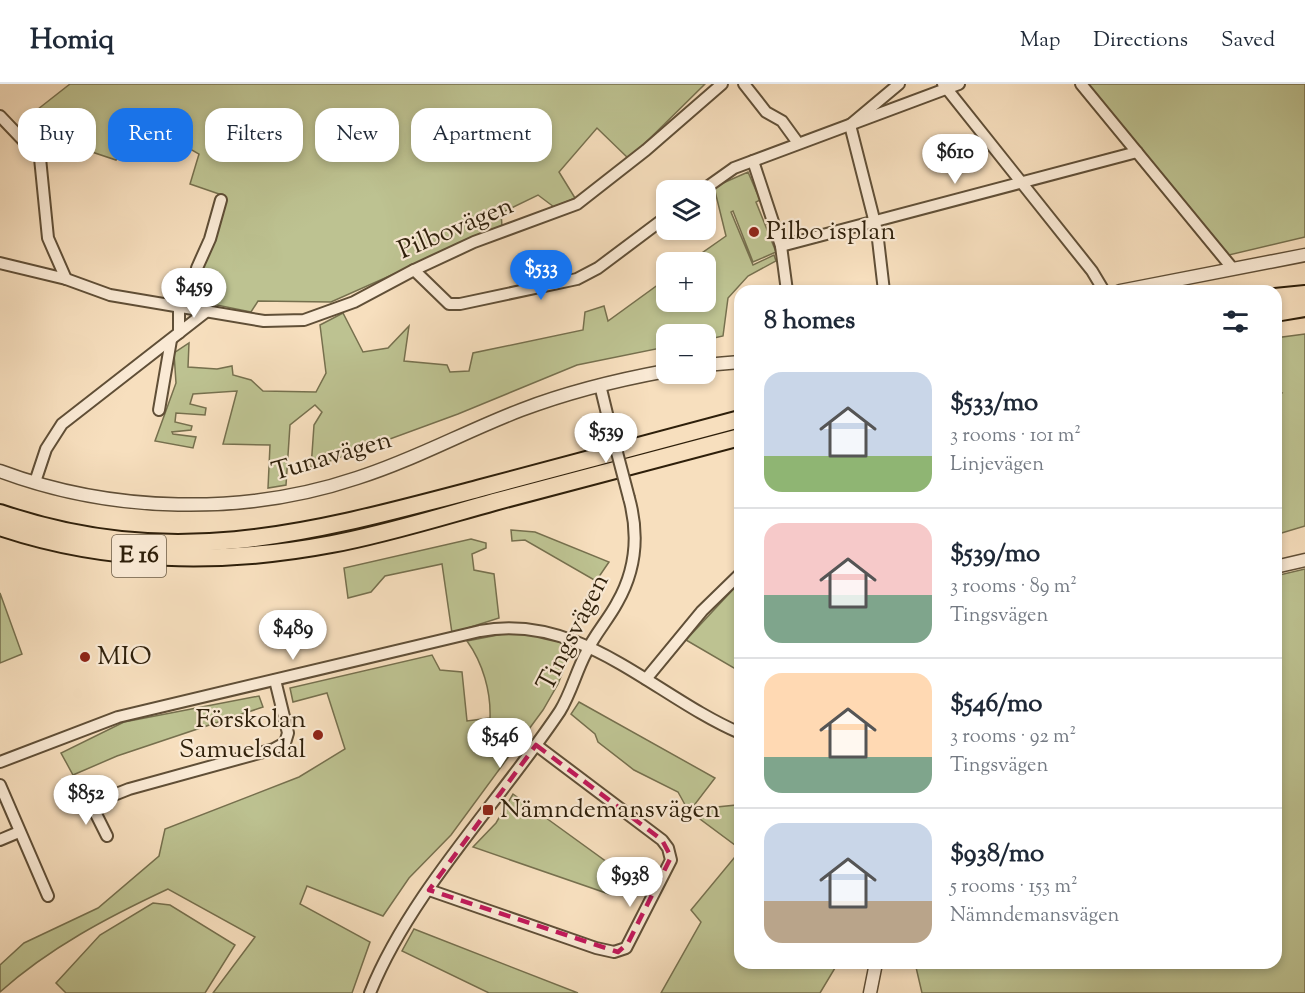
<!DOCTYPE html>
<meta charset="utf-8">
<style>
body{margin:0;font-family:"Sorts Mill Goudy",serif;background:#f6f6f7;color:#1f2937;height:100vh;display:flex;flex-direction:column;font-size:22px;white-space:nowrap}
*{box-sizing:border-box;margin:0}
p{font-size:20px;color:#747a83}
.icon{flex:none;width:33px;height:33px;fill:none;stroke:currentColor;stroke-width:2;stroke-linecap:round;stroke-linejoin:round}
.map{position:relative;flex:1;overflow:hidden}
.side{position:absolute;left:734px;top:201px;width:548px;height:684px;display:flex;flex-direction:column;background:#fff;border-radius:18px;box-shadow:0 3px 9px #0003}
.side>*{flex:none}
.hud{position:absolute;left:18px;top:24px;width:570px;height:54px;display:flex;gap:12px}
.buttons{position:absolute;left:656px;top:96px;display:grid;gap:12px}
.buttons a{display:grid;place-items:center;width:60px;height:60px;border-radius:12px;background:#fff;box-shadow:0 3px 9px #0003;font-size:30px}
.price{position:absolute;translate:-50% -51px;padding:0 14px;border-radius:21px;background:#fff;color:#222;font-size:20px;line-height:39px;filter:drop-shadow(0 2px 3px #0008)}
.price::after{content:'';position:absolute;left:50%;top:36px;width:18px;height:14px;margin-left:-9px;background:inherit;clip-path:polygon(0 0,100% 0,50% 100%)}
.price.active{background:#1a73e8;color:#fff}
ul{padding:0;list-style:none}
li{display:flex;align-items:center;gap:18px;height:150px;padding:0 30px}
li+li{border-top:2px solid #e0e1e3}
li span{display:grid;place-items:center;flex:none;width:168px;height:120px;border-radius:18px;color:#555}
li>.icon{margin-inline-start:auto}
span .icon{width:72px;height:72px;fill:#fffc;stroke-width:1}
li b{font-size:26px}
h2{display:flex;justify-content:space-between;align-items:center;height:72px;padding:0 30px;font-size:26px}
.tag{padding:0 21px;border-radius:18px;background:#fff;box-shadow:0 3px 9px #0003;font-size:21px;line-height:54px}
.tag.active{background:#1a73e8;color:#fff}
header{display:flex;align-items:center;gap:36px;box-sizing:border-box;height:84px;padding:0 30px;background:#fff;border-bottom:2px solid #e0e1e3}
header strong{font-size:28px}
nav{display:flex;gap:33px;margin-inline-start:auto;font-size:21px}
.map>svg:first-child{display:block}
</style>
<header>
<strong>Homiq</strong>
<nav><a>Map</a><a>Directions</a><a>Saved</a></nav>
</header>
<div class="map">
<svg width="1305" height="909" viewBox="0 0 1305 909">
<rect width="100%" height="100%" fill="#f7dfbe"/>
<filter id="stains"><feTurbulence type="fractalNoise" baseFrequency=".00333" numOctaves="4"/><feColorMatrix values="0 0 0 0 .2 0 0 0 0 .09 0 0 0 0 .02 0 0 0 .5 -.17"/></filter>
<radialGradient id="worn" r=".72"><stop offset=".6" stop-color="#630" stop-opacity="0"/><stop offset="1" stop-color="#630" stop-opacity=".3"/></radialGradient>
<g fill="#bdc291" stroke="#76704e" stroke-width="1.5">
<path d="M70,0H705L629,75L597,44L559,88L575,114L554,123L538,111L501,129L502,142L331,218L258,217L251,228L192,216L222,111L190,100L199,70L145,39L116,76L62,58L33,29Z"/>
<path d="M1087,0H1305V153L1229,171Z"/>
<path d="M748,88L760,116L756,118L776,168L753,178L733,127L731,128L753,181L774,171L776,177L748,192L728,214L723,252L705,256V250H666V263L577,281L458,330L311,384L314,341L322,328L315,321L290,341L286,401L268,404L270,361L223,360L237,307L193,310L190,320L206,324L205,331L176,329L175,338L192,342L191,346L172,348L173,350L196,353L193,364L155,357L176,299L174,269L189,259L188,283L217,285L232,282L233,291L251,296L263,307L316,308L326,289L320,241L343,229L363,268L388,264L409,242L404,277L447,281L450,288L469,287L473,269L583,246L585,228L604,222L608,237L666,195V218H705V178H689L726,152L714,103Z"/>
<path d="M1305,250V442L1275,451V332L1280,325L1277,314L1282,309L1275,305V254Z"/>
<path d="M511,446L535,448L609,478L596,497L525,456L512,457Z"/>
<path d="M471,455L486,459V464L472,470L474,486L494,490L499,534L452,549L442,480L385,492L371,508L348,514L344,484Z"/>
<path d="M1305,485V909H922L915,879H1275V492Z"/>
<path d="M739,499V587L686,556Z"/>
<path d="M0,509L22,570L0,579Z"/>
<path d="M534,549L573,563L558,600L543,626L451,751L409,794L383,832L307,802L300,820L370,858L352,909H213L255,853L168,805C108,833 49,864 0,908V881L24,859L98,824L159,772L165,745L299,693L345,665L327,609L293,618L290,604L432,571L440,586L462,588L467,637L490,634C491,608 483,579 467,557L503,550Z"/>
<path d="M259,612L263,623L117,672L73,691L61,669L124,638Z"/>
<path d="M579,618L715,694L689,728L678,708L634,686L598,658L595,650L571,630Z"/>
<path d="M739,709V764L700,735L707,724L736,721Z"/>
<path d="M513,710L622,789L609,810L473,763L496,739Z"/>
<path d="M739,768L740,879H838L820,909H661L701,838L691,826Z"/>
<path d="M153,819L170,821L235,861L205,909H66L56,899L100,851Z"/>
<path d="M414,845L578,909H489L402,867Z"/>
</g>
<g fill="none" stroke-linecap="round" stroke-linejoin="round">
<g stroke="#604f37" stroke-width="14">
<g id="minor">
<path d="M744,0L766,28L782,37L798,59"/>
<path d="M943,0L1092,187L1104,207"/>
<path d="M1081,0L1233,185"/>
<path d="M0,32L40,74L48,154L66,195"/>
<path d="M753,77L781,162L787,207"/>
<path d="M703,106L734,84L959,0"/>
<path d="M781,162L1137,68"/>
<path d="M0,179L66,195L110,211L264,237L304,236L354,218L414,186L474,158L577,120L646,66L722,0"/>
<path d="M414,186L449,220H460L577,195L598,184L666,133"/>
<path d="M884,207L877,147L850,41L899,0"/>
<path d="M179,221V249"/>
<path d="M198,225L197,184L210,155L221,116"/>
<path d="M600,301L609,338"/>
<path d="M159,326L171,256"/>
<path d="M35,398L46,365L62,340L207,227"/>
<path d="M646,595L702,527L740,490"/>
<path d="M0,678L118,633L480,547C581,528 654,612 740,649"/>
<path d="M0,701L48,812"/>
<path d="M107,752L91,720L129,705L274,665L285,659L288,649L275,596"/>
<path d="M0,756L19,748"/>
<path d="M429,806L596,864L614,868L626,864L671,776L668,764L662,756L536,661"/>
<path d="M370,909C410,809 500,717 560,627C571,609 576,588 586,569C594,551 608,536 617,519C636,486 639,450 629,414"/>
</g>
</g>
<g stroke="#604f37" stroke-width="15">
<g id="tertiary">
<path d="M1120,207L1305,171"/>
<path d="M705,281L740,278"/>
<path d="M0,387C112,429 244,432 357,394C414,376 466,347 521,326C568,308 617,296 666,287"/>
<path d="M1275,483L1305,476"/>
<path d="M870,909L876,879"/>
</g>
</g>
<g stroke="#2e1f0a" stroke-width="20">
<g id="trunk">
<path d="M1275,213L1305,210"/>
<path d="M1275,229L1305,224"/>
<path d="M0,429C174,488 310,449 481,404C567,381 653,358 740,335"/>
<path d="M0,443C107,479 222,481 332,460C386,450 440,433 494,418C576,396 658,375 740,353"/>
</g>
</g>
<use href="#minor" stroke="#faead5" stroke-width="10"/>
<use href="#tertiary" stroke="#faead5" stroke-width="12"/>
<use href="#trunk" stroke="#f7dfbe" stroke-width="16"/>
<g stroke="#604f37" stroke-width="14" stroke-linecap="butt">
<path id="minor-bridge" d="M609,338L629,414"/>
</g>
<use href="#minor-bridge" stroke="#faead5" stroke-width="10"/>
</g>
<path fill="none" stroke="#c2185b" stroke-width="4.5" stroke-dasharray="12 8" stroke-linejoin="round" d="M536,661L662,756L671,773L628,859L618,868L429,806Z"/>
<g fill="#8f2418" stroke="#faead5" stroke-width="2">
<circle cx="754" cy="148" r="6"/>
<circle cx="85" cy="573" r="6"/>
<circle cx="318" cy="651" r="6"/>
<rect x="482" y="720" width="12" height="12" rx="3"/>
</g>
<g text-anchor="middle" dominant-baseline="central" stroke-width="4.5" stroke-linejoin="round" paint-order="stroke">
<rect fill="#faead5" stroke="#6b5c47" stroke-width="1.5" x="112" y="451" width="54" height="42" rx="4.5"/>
<g font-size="24" font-weight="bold" fill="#2e1f0a">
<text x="139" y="472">E 16</text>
</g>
<g font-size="26" fill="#2e1f0a" stroke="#faead5">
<text transform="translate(456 145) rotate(-23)">Pilbovägen</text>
<text transform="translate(332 373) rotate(-16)">Tunavägen</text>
<text transform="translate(574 549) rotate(-63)">Tingsvägen</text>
</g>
<g font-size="26" fill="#2e1f0a" stroke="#faead5" text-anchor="start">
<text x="766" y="148">Pilbo isplan</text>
<text x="97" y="573">MIO</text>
<text x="306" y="636" text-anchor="end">Förskolan<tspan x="306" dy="30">Samuelsdal</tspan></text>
<text x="500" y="726">Nämndemansvägen</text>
</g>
</g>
<rect width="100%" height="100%" filter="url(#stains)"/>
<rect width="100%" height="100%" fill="url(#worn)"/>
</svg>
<div class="buttons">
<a><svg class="icon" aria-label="layers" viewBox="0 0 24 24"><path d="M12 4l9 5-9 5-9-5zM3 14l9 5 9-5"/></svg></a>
<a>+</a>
<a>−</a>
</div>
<b class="price" style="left:955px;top:101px">$610</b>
<b class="price active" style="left:541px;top:217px">$533</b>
<b class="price" style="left:194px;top:235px">$459</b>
<b class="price" style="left:606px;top:380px">$539</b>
<b class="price" style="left:293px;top:577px">$489</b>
<b class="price" style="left:500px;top:685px">$546</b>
<b class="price" style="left:86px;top:742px">$852</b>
<b class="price" style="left:630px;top:824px">$938</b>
<div class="hud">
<a class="tag">Buy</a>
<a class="tag active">Rent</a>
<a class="tag">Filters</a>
<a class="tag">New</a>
<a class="tag">Apartment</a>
</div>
<section class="side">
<h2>8 homes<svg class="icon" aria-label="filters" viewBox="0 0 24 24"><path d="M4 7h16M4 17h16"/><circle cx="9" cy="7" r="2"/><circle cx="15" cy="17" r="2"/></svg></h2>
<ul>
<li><span style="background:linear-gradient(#c9d6e8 70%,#8fb573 0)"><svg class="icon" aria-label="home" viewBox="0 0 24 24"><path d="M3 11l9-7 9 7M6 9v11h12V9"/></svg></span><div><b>$533/mo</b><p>3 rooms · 101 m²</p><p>Linjevägen</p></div></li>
<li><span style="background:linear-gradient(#f6c9c9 60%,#7fa58c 0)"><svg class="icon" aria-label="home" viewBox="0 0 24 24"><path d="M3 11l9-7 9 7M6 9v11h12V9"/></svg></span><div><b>$539/mo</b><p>3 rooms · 89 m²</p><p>Tingsvägen</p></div></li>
<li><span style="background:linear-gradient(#ffd9b3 70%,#7fa58c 0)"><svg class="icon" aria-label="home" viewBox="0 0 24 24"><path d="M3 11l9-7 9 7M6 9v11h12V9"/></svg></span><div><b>$546/mo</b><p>3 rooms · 92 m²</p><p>Tingsvägen</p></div></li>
<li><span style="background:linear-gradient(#c9d6e8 65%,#b9a48a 0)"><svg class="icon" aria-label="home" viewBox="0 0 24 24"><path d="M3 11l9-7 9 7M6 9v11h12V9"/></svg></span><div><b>$938/mo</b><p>5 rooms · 153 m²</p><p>Nämndemansvägen</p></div></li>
</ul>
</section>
</div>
